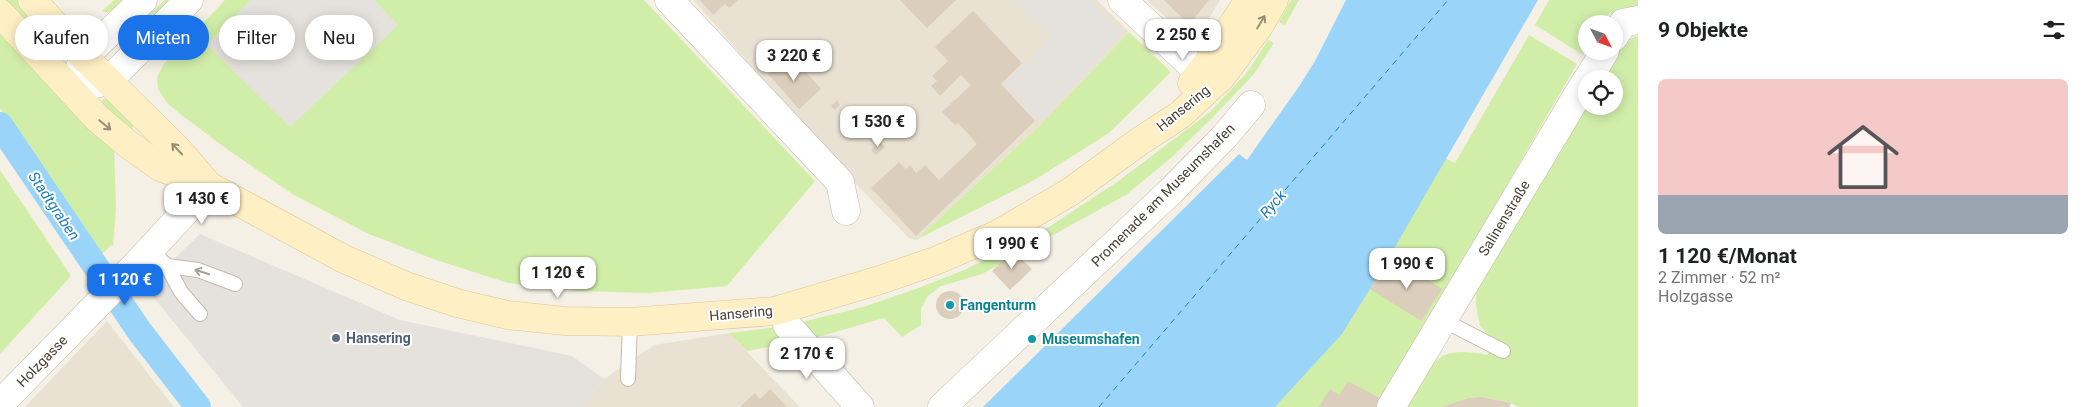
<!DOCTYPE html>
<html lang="de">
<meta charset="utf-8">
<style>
body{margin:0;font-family:Roboto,sans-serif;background:#f2f2f2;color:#202124;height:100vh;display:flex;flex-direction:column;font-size:19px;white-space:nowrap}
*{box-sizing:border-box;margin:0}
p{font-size:16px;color:#757577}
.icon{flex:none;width:28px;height:28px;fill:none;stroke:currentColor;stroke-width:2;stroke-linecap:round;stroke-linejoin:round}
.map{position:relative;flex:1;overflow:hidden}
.details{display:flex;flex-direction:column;background:#fff;width:450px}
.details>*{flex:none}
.banner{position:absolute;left:15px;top:15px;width:475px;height:45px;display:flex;gap:10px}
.needle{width:32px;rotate:131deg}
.controls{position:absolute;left:1578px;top:15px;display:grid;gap:10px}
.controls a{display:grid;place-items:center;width:45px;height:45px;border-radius:50%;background:#fff;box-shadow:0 2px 12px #0003;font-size:25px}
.price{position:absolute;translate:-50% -42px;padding:0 11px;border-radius:10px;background:#fff;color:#222;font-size:16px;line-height:32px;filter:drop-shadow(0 1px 2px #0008)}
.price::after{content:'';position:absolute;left:50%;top:30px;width:15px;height:11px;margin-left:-8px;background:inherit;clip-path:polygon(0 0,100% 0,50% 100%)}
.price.selected{background:#1a73e8;color:#fff}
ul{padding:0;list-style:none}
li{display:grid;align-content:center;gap:10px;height:265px;padding:0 20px}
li+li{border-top:1px solid #e0e0e0}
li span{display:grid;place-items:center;height:155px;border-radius:8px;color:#555}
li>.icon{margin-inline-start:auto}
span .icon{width:90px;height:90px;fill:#fffc;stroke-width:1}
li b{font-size:21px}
h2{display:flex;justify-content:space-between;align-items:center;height:60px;padding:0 20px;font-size:21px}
.chip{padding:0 18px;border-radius:22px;background:#fff;box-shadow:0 2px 12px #0003;font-size:18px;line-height:45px}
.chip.selected{background:#1a73e8;color:#fff}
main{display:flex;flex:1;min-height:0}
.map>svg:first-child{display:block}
</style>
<main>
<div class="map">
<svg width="1638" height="407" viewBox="0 0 1638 407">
<rect width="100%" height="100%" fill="#f5f0e5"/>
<g fill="#e9e2d3">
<path d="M693,0H1097L1129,32L1041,124L916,240L909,238L853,181Z"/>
<path d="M1147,0H1220L1194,43Z"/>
<path d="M107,321L174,407H25Z"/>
<path d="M729,333L800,407H580L604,379L654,345Z"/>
</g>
<g fill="#d1eea9">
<path d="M6,0H19L62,48L58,52L52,48Z"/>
<path d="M114,0H125L108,13L102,11Z"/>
<path d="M165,0H177L131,41L128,34Z"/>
<path d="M225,0H251L207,45L397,25L374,0H644L815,181L727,286L648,293L579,291L508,283L436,260L369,234L294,195L228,150L179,113L167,103L158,89L157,77L164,64Z"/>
<path d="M1291,0H1299L1285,25L1279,22Z"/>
<path d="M1549,0H1638V7L1609,14L1603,24H1586V50L1583,55L1535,25Z"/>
<path d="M0,32L114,144L116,209L113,246L111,245L102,254L0,108Z"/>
<path d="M1129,32L1171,72L1109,133L1036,179L916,240L1041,124Z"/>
<path d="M1529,35L1577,64L1378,407H1275L1342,333L1380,273L1445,158L1455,163Z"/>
<path d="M1638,36V407H1518L1511,403L1482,397L1468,398L1444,407H1407C1432,365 1432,344 1487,355L1494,341L1480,326L1476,305V288L1586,106H1614V79H1596C1606,62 1617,41 1638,36Z"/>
<path d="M1268,40L1274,43L1254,74L1214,116L1171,158L1126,195L982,274L941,286L927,297L921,309V325L902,337L884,318L811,339L798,323L863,307L916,289L964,270L1041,232L1117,182L1210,112L1249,70Z"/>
<path d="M104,99L113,100L138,122L126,135L98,105Z"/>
<path d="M0,170L71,276L0,354Z"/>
<path d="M777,327L789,343L747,351L729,333Z"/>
</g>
<g fill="#e5e2de">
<path d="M251,0H374L398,25L290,127L207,45Z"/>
<path d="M1013,0H1090L1124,33L1039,122L1005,85L1052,36Z"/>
<path d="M200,234L400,320L572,356L604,379L580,407H243L145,287Z"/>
</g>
<path fill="#9ad5f9" d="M1346,0H1538L1380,273L1342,334L1275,407H983L1239,154L1247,160L1300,85L1315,61Z"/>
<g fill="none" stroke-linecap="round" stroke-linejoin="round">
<path stroke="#9ad5f9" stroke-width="26" d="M0,125L140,332L198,407"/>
<path stroke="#1f7cb8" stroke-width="1" stroke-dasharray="6 5" stroke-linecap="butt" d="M1099,407L1448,0"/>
</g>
<g fill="#dbcebc">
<path d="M700,0H738L729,8L725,4L713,15Z"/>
<path d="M900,0H956L927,28Z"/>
<path d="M1164,0H1209L1189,25Z"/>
<path d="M973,11L1022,63L1001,84L1035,121L916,236L871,188L899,162L906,169L910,165L916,173L925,165L939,180L977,144L958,123L955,125L942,112L971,85L961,75L940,96L931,86L937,81L932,76L948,61L935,47Z"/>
<path d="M790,54L821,89L799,109L768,74Z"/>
<path d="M837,100L840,105L835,110L831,106Z"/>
<path d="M880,142L885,147L876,155L871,150Z"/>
<path d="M1013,251L1032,269L1010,290L992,271Z"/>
<path d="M1395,259L1442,289L1421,321L1370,289L1379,273L1385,276Z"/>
<circle cx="950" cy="305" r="14"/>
<path d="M1348,381L1381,399L1376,407H1319L1330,389L1339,395Z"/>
<path d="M770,389L787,407H740L755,393L760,399Z"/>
<path d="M1482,397L1511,403L1509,407H1442L1468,398Z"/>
</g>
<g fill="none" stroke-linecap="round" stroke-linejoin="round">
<g stroke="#c4baaa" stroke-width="16">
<g id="service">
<path d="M150,249L167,266L181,292L200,314"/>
<path d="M167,266L198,270L235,284"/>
<path d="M1443,320L1503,351"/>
<path d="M628,379L630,322"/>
</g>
</g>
<g stroke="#c4baaa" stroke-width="29">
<g id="minor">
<path d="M669,0L840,182L846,211"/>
<path d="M1122,0L1200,73"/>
<path d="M1614,37L1623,23L1638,20"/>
<path d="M1588,79L1605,51"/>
<path d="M75,80L84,57L143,0"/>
<path d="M71,90L108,81L189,0"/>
<path d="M787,325L860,407"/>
<path d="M0,404L134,267L209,186"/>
<path d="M942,407L1171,191L1224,137L1251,105"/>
<path d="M1391,407L1586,81"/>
</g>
</g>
<g stroke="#ddc792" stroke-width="29">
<g id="secondary">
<path d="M32,0L84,57L177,149L208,185"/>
<path d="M0,13L97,118L129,145L160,167L209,186L344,259L406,286L457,303L507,315L565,321L630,322L775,311L880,280L935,261L998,234L1070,192L1140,141L1180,115L1222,76L1259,26L1274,0"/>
<path d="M1192,83L1210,60L1249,0"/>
</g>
</g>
<use href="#service" stroke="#fff" stroke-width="14"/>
<use href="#minor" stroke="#fff" stroke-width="28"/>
<use href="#secondary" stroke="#ffefc5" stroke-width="28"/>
</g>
<defs><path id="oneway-shaft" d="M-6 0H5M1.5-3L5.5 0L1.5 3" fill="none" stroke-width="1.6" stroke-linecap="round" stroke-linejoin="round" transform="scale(1.25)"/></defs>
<g stroke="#9a8f75">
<use href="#oneway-shaft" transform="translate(1261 22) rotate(-59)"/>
<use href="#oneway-shaft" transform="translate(105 125) rotate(40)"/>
<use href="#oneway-shaft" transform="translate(177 149) rotate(-133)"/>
</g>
<use stroke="#a4a09a" href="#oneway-shaft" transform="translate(202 272) rotate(-162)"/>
<g fill="#0f9aa8" stroke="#fff" stroke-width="2">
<circle cx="950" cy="305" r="5"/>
<circle cx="1032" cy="339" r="5"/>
</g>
<circle fill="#5c6f8a" stroke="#fff" stroke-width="2" cx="336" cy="338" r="5"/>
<g text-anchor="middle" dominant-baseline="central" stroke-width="4" stroke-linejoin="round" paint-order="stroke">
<g font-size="14" fill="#484034" stroke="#fff">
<text transform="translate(1183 108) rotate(-39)">Hansering</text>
<text transform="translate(1163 195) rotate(-45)">Promenade am Museumshafen</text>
<text transform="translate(1504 218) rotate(-59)">Salinenstraße</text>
<text transform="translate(741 313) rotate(-5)">Hansering</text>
<text transform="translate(42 361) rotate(-46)">Holzgasse</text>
</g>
<g font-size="14" font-weight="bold" fill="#0d838f" stroke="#fff" text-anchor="start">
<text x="960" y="305">Fangenturm</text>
<text x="1042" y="339">Museumshafen</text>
</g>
<g font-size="14" font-weight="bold" fill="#4e5e75" stroke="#fff" text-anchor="start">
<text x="346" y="338">Hansering</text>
</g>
<g font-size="15" font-style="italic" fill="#1f7cb8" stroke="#fff">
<text transform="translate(1273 204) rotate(-49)">Ryck</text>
<text transform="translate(54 206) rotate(56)">Stadtgraben</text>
</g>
</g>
</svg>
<div class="controls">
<a><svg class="needle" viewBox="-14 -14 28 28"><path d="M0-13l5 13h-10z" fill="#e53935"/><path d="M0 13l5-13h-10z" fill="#757577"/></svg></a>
<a><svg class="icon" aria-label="locate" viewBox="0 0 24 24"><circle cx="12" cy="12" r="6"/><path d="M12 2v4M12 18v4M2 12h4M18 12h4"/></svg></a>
</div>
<b class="price" style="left:1183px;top:61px">2 250 €</b>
<b class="price" style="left:794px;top:82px">3 220 €</b>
<b class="price" style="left:878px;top:148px">1 530 €</b>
<b class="price" style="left:202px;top:225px">1 430 €</b>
<b class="price" style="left:1012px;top:270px">1 990 €</b>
<b class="price" style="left:1407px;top:290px">1 990 €</b>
<b class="price" style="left:558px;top:299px">1 120 €</b>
<b class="price selected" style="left:125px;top:306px">1 120 €</b>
<b class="price" style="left:807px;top:380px">2 170 €</b>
<div class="banner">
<a class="chip">Kaufen</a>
<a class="chip selected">Mieten</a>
<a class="chip">Filter</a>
<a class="chip">Neu</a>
</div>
</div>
<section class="details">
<h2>9 Objekte<svg class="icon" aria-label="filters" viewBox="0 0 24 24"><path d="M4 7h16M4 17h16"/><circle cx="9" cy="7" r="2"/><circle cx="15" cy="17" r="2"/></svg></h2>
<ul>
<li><span style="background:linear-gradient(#f6c9c9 75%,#9aa5b1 0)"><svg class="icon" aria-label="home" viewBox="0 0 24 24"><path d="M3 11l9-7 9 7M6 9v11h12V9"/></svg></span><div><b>1 120 €/Monat</b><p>2 Zimmer · 52 m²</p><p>Holzgasse</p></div></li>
</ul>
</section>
</main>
